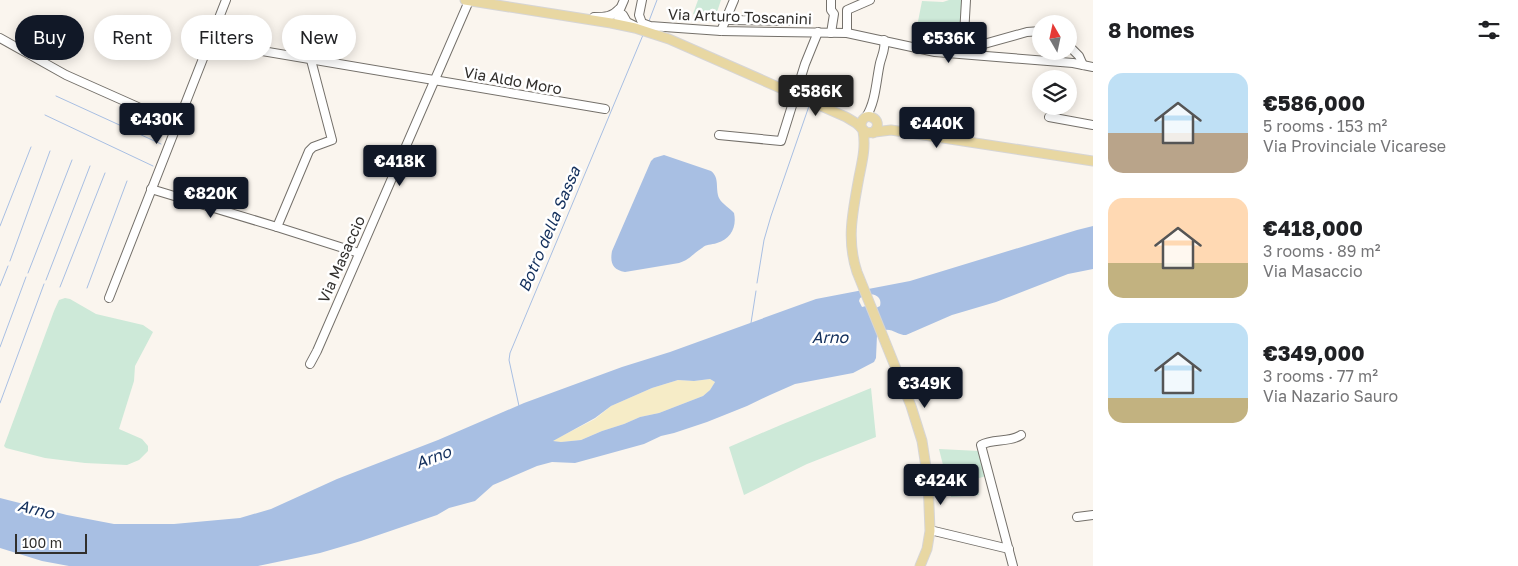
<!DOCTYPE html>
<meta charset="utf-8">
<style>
body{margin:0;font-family:"Golos Text",sans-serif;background:#f2f2f2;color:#202124;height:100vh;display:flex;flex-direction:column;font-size:19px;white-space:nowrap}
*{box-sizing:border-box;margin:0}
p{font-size:16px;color:#757577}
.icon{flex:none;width:28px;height:28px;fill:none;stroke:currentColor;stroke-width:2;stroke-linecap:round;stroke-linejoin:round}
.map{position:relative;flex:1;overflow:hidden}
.panel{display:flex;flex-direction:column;background:#fff;width:425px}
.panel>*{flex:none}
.banner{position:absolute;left:15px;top:15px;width:475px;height:45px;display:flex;gap:10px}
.needle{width:32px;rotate:351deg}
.buttons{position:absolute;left:1032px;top:15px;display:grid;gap:10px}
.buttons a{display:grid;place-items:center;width:45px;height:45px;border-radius:50%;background:#fff;box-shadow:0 2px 12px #0003;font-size:25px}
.scale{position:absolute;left:15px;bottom:12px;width:72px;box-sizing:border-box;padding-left:5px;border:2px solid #312f2c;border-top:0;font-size:14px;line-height:18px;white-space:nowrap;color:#312f2c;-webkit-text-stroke:4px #fff;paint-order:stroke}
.price{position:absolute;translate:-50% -42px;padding:0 11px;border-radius:5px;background:#111827;color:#fff;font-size:16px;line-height:32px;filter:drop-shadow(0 1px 2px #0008)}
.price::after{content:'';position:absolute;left:50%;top:30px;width:15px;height:11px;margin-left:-8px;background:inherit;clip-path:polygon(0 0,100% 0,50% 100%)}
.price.active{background:#222;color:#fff}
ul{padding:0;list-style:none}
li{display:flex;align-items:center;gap:15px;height:125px;padding:0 15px}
li span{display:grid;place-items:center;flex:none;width:140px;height:100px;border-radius:15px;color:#555}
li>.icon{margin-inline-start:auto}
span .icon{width:60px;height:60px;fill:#fffc;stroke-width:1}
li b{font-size:21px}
h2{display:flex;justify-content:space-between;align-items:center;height:60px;padding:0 15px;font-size:21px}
.pill{padding:0 18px;border-radius:22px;background:#fff;box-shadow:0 2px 12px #0003;font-size:18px;line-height:45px}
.pill.active{background:#111827;color:#fff}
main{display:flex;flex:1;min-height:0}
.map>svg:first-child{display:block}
</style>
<main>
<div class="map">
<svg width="1093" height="566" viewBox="0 0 1093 566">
<rect width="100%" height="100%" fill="#faf5ee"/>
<g fill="#cde9d8">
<path d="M698,0H721L714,21L693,14Z"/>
<path d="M949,0H963L959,35L961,49L935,46L914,42L922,1L943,2Z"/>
<path d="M65,298L70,299L96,314L143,325L153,332L135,366L134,381L119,429L142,439L148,446V451L139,460L127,465L85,463L45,458L6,448L4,446L54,311L59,300Z"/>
<path d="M871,388L876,437L807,464L744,495L729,447L783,424Z"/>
<path d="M939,449L979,451L986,476L976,479L979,495L951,497Z"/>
</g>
<path fill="#f6ecc7" d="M710,379L715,382L710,390L703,396L659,413L640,417L624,424L602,431L581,440L561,442L552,441L595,419L611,406L652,388L678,380L694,381Z"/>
<g fill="#a8bfe3" fill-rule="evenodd">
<path d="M664,155L711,171C720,178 715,188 719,198C722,204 730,208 734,213C737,227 731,239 717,243C711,245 706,244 702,248C692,254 691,259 679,263L625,272C612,270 610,262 612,251L651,161L654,158Z"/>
<path d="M1093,226V269L1068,274L996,302L952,315L906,335C898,335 892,328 884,330L877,335L876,358L874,362L853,373L795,384L770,395L747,406L707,422L674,433L661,436L644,444L575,463L552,462L537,466L493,485L475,501L449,508L437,515L361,541L320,553L258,566H69L42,561L0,548V498L67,515L114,524H174L240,518L271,509L337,479L438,440L524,403L622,367L670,352L816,299L910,281L1077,230ZM868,294C877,294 882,298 880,306L872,310L866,306L862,307L859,301L860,298ZM710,379L715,382L710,390L703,396L659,413L640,417L624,424L602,431L581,440L561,442L553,441L595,418L611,406L652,388L678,380L694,381Z"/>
</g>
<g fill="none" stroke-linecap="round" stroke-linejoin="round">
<g stroke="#a8bfe3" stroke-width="1">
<path d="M649,21L657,0"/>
<path d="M56,96L161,144"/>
<path d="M45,115L153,166"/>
<path d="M0,226L31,147"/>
<path d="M10,261L50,151"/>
<path d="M28,273L72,160"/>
<path d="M46,280L90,166"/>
<path d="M757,283L764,240L771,216L809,106"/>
<path d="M0,286L8,266"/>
<path d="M60,287L105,173"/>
<path d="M87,288L127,181"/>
<path d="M751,323L756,291"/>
<path d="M0,347L26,277"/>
<path d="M0,403L44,284"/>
<path d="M519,406L509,360L510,353L643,35"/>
</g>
<g stroke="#74706a" stroke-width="10">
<g id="minor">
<path d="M642,0L639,15L642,23L650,26L721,31L847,33L935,52L1073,63L1093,67"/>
<path d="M831,0V10L834,14L831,33"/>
<path d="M623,15L627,22L635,26"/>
<path d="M594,17C605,17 612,17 619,9"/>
<path d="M726,20L800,21"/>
<path d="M619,25L618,14L624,0"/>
<path d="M721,31L734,0"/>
<path d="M847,33V10L870,0"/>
<path d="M0,38L66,75L176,124"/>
<path d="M209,42L605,109"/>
<path d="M1069,46L1079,56L1083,65"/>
<path d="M966,49L1027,32L1041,31"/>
<path d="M965,53L966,49L964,35L966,0"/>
<path d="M311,60L332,140L313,147L309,151L277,227L359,253"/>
<path d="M866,117C876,101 876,81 880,63C882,55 886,48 884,40"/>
<path d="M1049,117L1093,125"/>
<path d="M719,135L781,141L805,64L818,32"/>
<path d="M151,189L277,227"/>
<path d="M109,298L226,0"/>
<path d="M310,364L317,351L469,1"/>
<path d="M1077,517L1093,515"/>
<path d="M934,531L1009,549"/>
<path d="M1013,566L981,445C993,438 1009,443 1021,435"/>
</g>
</g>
<g stroke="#d6d5d5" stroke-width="11">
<g id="major">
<path d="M465,0L611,23L635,28L669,39L846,117L856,123L867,133L891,130L1093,161"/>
<path d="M861,128C860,107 888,119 873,133"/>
<path d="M863,131C866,147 862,162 859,177C853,211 846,239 857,272L911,406L922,441L928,480L930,531L927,549L920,566"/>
</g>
</g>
<use href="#minor" stroke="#fff" stroke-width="8"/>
<use href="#major" stroke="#e8d7a2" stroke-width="9"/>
</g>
<g text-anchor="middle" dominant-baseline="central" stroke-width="5" stroke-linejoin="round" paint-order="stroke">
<g font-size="15" fill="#312f2c" stroke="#fff">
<text transform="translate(740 16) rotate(2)">Via Arturo Toscanini</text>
<text transform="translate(513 80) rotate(10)">Via Aldo Moro</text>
<text transform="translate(341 259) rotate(-66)">Via Masaccio</text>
</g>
<g font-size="16" font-style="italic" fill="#122f5c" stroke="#fff">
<text transform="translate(549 229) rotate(-67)">Botro della Sassa</text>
<text x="830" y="337">Arno</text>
<text transform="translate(433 457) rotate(-21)">Arno</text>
<text transform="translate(36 509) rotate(14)">Arno</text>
</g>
</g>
</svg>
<div class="buttons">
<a><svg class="needle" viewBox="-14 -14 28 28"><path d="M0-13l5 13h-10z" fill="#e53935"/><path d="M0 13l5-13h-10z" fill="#757577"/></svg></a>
<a><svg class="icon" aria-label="layers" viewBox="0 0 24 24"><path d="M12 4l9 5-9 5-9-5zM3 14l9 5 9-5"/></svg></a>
</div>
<div class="scale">100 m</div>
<b class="price" style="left:949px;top:64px">€536K</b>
<b class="price active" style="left:816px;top:117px">€586K</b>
<b class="price" style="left:157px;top:145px">€430K</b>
<b class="price" style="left:937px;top:149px">€440K</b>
<b class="price" style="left:400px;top:187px">€418K</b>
<b class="price" style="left:211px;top:219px">€820K</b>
<b class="price" style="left:925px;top:409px">€349K</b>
<b class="price" style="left:941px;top:506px">€424K</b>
<div class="banner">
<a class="pill active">Buy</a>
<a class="pill">Rent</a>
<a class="pill">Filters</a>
<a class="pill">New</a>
</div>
</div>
<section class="panel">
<h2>8 homes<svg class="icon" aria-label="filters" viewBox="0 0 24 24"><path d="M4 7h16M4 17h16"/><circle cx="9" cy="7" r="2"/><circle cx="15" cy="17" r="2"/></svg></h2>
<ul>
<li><span style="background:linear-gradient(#bfe0f5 60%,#b9a48a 0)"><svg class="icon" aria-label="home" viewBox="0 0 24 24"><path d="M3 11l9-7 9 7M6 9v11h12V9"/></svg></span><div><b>€586,000</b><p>5 rooms · 153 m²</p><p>Via Provinciale Vicarese</p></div></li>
<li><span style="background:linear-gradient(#ffd9b3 65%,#c2b280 0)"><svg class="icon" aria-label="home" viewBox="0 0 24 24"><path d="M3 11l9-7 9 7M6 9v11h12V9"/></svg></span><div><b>€418,000</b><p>3 rooms · 89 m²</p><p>Via Masaccio</p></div></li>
<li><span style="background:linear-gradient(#bfe0f5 75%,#c2b280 0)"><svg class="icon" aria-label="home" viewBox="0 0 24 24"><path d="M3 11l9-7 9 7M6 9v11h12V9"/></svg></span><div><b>€349,000</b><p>3 rooms · 77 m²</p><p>Via Nazario Sauro</p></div></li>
</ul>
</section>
</main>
